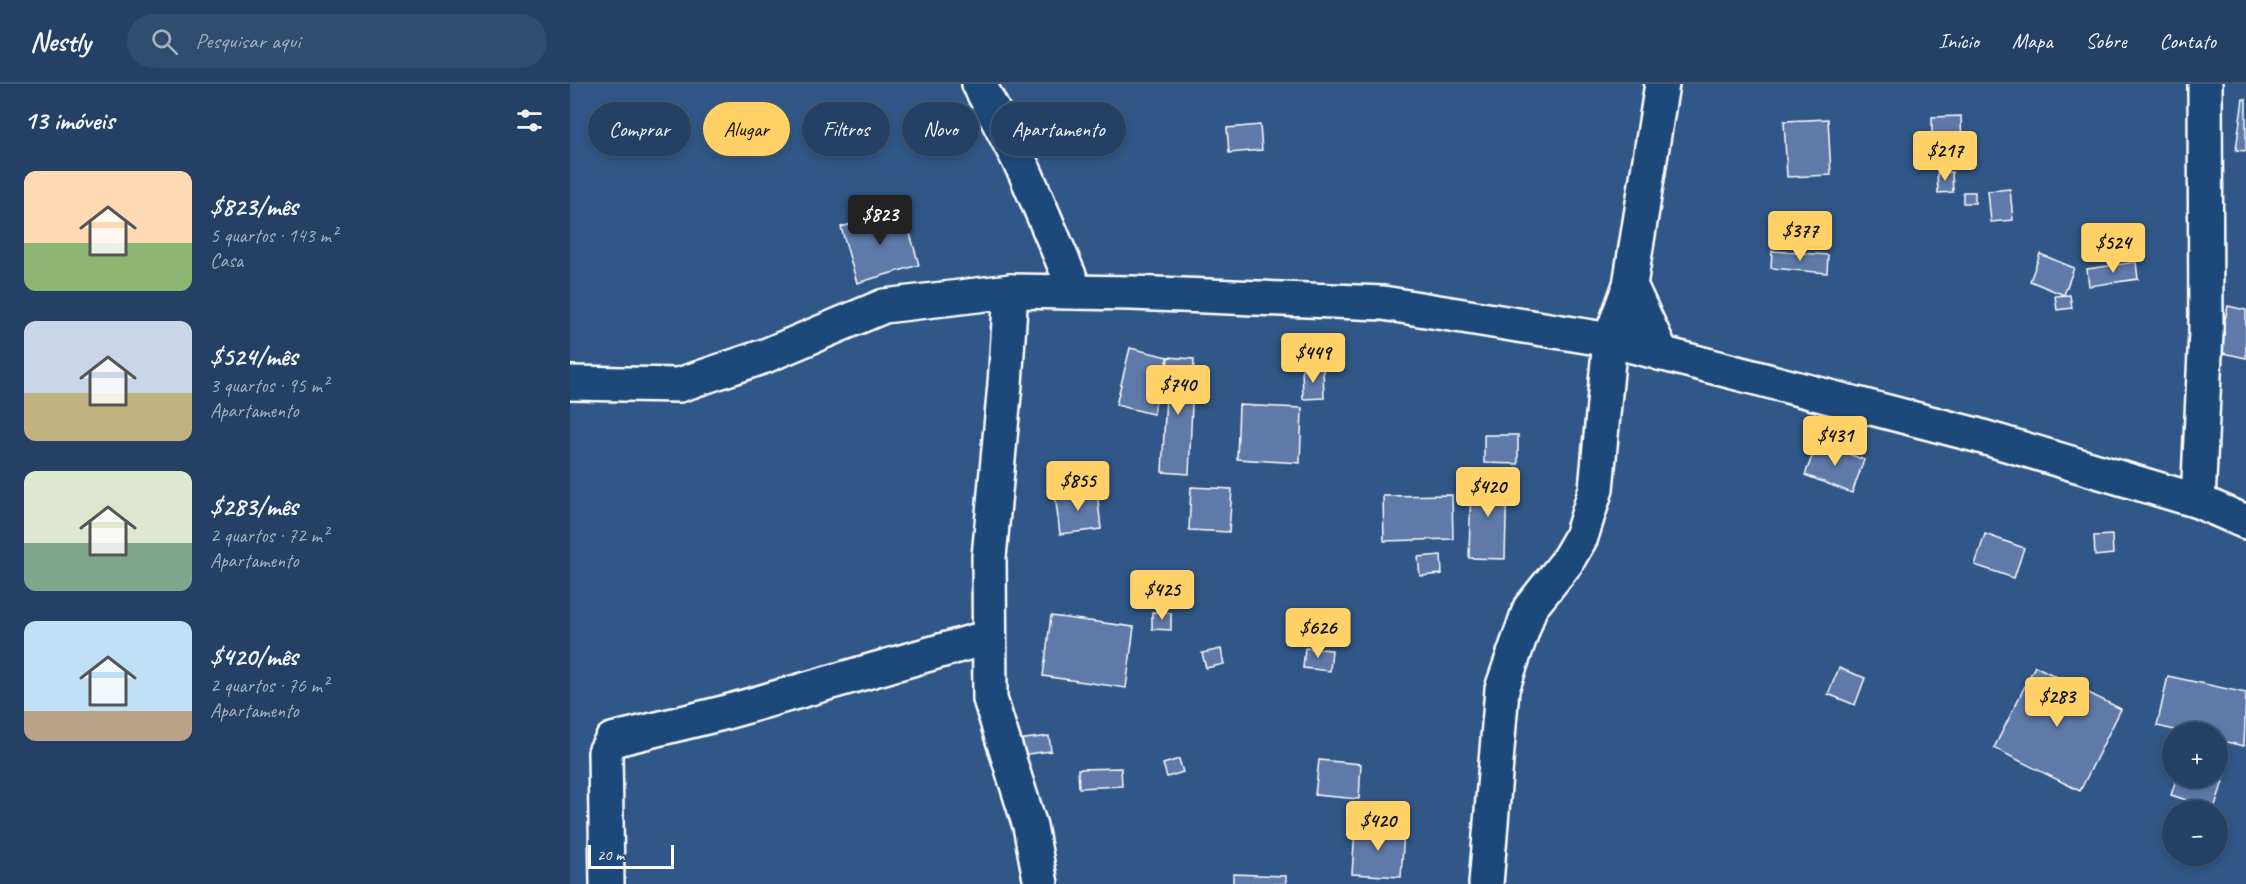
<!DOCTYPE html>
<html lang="pt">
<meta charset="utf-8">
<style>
body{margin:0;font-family:Caveat,sans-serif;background:#304c6e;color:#f1f3f6;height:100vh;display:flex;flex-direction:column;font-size:22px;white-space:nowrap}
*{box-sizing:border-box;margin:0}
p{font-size:20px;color:#a3afbf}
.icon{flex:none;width:33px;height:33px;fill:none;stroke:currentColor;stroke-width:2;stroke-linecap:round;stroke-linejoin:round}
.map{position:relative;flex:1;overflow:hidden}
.sheet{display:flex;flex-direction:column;background:#244165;width:570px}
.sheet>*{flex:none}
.top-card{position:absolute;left:18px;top:18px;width:570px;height:54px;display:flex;gap:12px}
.fabs{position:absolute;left:1592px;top:638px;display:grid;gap:12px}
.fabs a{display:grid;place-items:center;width:66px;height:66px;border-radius:50%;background:#244165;box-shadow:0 3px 9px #0003,0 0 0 2px #415a79;font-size:30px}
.scale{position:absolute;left:18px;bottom:15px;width:86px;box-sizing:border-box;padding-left:6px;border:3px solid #fff;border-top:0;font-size:16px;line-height:21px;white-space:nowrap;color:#fff;-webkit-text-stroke:4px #1f4a7a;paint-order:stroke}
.price{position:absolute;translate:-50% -51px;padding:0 14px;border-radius:6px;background:#ffd166;color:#111;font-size:20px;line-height:39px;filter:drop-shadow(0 2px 3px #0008)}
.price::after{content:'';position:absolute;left:50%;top:36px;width:18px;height:14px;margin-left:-9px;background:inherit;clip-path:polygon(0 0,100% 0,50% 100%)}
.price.selected{background:#222;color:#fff}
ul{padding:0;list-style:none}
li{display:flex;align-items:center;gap:18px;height:150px;padding:0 24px}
li span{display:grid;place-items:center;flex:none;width:168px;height:120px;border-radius:12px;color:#555}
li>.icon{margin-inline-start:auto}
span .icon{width:72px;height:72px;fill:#fffc;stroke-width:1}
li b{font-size:26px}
h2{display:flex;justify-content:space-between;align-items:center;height:72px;padding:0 24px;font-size:26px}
.chip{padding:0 21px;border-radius:27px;background:#244165;box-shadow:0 3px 9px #0003,0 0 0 2px #415a79;font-size:21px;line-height:54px}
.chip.selected{background:#ffd166;color:#111}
header{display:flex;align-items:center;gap:36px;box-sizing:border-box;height:84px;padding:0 30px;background:#244165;border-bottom:2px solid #415a79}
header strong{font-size:28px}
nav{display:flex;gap:33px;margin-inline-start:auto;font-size:21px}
.search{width:420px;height:54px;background:#304c6e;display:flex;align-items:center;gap:15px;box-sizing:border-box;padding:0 21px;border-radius:33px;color:#a3afbf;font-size:22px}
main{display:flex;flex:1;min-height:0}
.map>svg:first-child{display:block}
</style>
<header>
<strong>Nestly</strong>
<div class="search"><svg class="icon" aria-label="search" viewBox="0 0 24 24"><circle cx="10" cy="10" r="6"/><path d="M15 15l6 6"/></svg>Pesquisar aqui</div>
<nav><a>Início</a><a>Mapa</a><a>Sobre</a><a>Contato</a></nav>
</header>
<main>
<section class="sheet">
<h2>13 imóveis<svg class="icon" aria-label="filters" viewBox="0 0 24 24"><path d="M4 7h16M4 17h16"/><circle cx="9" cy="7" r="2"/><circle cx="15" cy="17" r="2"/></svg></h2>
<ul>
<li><span style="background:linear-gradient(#ffd9b3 60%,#8fb573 0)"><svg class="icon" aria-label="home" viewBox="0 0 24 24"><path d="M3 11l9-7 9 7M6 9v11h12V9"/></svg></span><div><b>$823/mês</b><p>5 quartos · 143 m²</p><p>Casa</p></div></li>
<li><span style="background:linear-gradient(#c9d6e8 60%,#c2b280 0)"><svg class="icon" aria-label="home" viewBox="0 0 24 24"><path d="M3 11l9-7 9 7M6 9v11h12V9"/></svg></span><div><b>$524/mês</b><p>3 quartos · 95 m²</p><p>Apartamento</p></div></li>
<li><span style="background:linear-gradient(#dfe7d0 60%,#7fa58c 0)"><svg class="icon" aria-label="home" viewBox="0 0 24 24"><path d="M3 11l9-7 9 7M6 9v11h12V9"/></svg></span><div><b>$283/mês</b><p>2 quartos · 72 m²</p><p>Apartamento</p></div></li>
<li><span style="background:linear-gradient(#bfe0f5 75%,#b9a48a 0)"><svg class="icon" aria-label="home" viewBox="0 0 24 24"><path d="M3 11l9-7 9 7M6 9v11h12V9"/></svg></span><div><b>$420/mês</b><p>2 quartos · 76 m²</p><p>Apartamento</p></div></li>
</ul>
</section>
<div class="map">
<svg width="1676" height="800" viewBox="0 0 1676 800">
<rect width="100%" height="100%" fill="#305787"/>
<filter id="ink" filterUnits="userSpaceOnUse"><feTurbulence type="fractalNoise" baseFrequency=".0167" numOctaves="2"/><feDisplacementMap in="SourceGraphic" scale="12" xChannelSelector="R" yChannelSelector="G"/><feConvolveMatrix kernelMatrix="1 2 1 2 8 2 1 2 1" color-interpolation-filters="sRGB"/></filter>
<g filter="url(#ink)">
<g fill="#5f7aa9" stroke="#fff" stroke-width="1.5">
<path d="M1673,15H1676V67L1666,66Z"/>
<path d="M1391,32L1392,65L1362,66V33Z"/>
<path d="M1258,35L1261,91L1217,93L1214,37Z"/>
<path d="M690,41L692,66L659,69L657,44Z"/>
<path d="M1382,88L1383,108L1368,109L1367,89Z"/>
<path d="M1440,105L1443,136L1421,138L1418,107Z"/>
<rect x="1393" y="108" width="12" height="11"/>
<path d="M333,125L349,181L287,199L271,143Z"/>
<path d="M1202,167L1258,171L1257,189L1201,184Z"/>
<path d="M1470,170L1504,184L1494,211L1460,197Z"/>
<path d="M1566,178L1568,195L1519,202L1517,185Z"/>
<path d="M1500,211L1502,224L1487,226L1485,212Z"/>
<path d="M1658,222L1676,226V274L1648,268Z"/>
<path d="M560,264L598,273L583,330L546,321Z"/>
<path d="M598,273L624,275L619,390L592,388Z"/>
<path d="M753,284L754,314L733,315L732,285Z"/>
<path d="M669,321L732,324L730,379L667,375Z"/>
<path d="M914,351H948V380L914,379Z"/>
<path d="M1248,357L1294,376L1282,409L1235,391Z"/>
<path d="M901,394L937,395L935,475L899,474Z"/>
<path d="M621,403L662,405L659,448L619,446Z"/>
<path d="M527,406L531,445L490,450L485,411Z"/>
<path d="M882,411L883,455L814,457L813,412Z"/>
<path d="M1415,450L1454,464L1444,494L1405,481Z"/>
<path d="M1542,451L1543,470L1525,472L1524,452Z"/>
<path d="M871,471L872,490L850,492L848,473Z"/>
<path d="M582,528L601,529V546L582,545Z"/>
<path d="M481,532L564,543L556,604L473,592Z"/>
<path d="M735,564L762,566L760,587L733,584Z"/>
<path d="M651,565L654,580L636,584L632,569Z"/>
<path d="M1465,582L1551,625L1510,707L1424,664Z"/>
<path d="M1269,584L1295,594L1285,621L1258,610Z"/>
<path d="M1598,592L1676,609L1674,662L1647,656V648H1613L1587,642Z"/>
<path d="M479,652L481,667L449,671L447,656Z"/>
<path d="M609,675L613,688L597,693L593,680Z"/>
<path d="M1647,675L1659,679L1644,725L1601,711L1607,693H1647Z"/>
<path d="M749,676L791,680L789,715L745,711Z"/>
<path d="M551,684L552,702L509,704L508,685Z"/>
<path d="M785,744L834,747L831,793L782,790Z"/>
<path d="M663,790L716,792V800H663Z"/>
</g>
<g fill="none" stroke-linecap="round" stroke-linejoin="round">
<g stroke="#fff" stroke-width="38">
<g id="minor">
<path d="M409,0L455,88L506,208"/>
<path d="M1060,201L1092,270"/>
<path d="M441,207L435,300L419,473L420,615L460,742L471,800"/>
<path d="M0,299L109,301L195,272L314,222L441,207L561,209L813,219L1040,256L1406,351L1628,417L1676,438"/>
<path d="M1628,417L1636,248L1635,0"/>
<path d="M37,800L35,668L42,656L153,629L419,553"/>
<path d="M916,800L932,605L960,524L996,479L1011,453L1026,405L1040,256L1060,201L1092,0"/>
</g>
</g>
<use href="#minor" stroke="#1f4a7a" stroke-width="33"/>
</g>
</g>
</svg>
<div class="fabs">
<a>+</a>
<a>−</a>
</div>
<div class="scale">20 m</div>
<b class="price" style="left:1375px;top:98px">$217</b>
<b class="price selected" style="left:310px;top:162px">$823</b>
<b class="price" style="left:1230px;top:178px">$377</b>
<b class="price" style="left:1543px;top:190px">$524</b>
<b class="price" style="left:743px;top:300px">$449</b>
<b class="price" style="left:608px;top:332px">$740</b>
<b class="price" style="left:1265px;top:383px">$431</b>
<b class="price" style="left:508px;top:428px">$855</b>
<b class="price" style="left:918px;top:434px">$420</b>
<b class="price" style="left:592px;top:537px">$425</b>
<b class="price" style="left:748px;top:575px">$626</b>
<b class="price" style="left:1487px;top:644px">$283</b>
<b class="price" style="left:808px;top:768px">$420</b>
<div class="top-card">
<a class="chip">Comprar</a>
<a class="chip selected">Alugar</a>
<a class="chip">Filtros</a>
<a class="chip">Novo</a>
<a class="chip">Apartamento</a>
</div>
</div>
</main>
